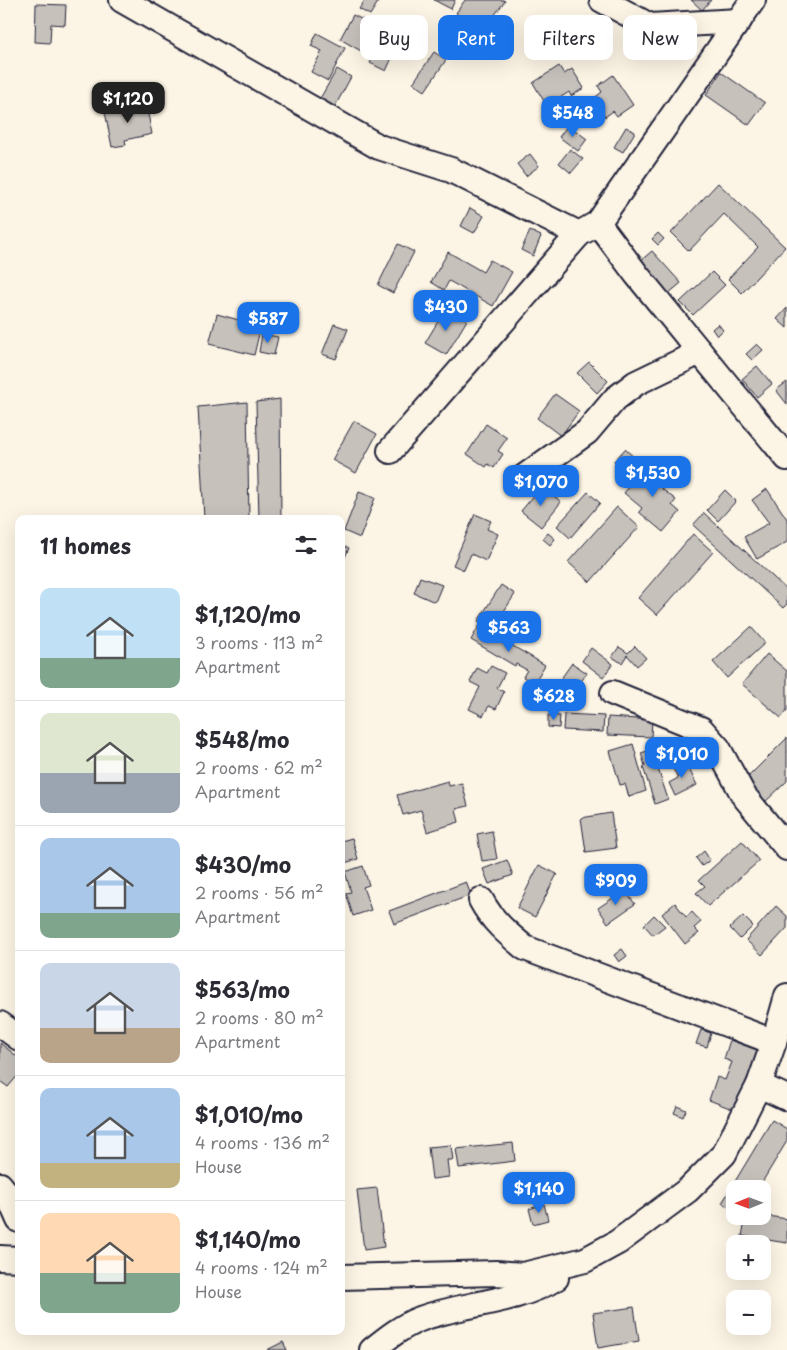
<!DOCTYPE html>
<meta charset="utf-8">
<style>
body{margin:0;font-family:"Playpen Sans",sans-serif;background:#f7f7f7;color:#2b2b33;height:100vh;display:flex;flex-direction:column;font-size:19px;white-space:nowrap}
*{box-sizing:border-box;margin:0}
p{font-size:16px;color:#7c7c81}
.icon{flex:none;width:28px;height:28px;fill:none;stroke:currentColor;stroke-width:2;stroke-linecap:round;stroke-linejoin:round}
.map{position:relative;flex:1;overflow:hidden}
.drawer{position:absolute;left:15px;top:515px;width:330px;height:820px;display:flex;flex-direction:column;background:#fff;border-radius:10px;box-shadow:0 5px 20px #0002}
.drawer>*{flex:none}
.hud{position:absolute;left:360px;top:15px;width:351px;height:45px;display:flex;gap:10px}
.needle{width:32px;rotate:269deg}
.tools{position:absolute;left:726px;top:1180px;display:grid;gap:10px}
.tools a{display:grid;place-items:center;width:45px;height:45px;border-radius:10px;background:#fff;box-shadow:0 5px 20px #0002;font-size:25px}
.price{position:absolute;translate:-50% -42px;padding:0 11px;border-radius:10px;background:#1a73e8;color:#fff;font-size:16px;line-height:32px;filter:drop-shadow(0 1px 2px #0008)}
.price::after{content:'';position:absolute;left:50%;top:30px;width:15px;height:11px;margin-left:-8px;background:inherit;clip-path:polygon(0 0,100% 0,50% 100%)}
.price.current{background:#222;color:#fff}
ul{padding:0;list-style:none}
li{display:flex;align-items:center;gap:15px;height:125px;padding:0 25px}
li+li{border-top:1px solid #e1e1e2}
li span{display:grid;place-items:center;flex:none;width:140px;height:100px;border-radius:10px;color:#555}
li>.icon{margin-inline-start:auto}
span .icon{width:60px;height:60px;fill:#fffc;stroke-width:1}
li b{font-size:21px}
h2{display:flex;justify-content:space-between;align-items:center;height:60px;padding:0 25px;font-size:21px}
.tag{padding:0 18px;border-radius:10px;background:#fff;box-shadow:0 5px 20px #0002;font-size:18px;line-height:45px}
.tag.current{background:#1a73e8;color:#fff}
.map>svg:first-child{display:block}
</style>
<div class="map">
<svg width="787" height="1350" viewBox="0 0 787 1350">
<rect width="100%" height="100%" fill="#fcf5e5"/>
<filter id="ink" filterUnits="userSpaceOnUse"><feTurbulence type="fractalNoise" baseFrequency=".02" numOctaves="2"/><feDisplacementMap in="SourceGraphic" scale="10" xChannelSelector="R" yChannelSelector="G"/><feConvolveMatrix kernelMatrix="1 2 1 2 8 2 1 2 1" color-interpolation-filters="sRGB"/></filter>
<g filter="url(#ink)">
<g fill="#c6c1bb" stroke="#22223b">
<path d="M365,0H374L378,2L370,15L359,9Z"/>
<path d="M434,0H455L451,9Z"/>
<path d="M465,0H503L505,1L482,32L456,13Z"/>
<path d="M691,0H711L702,10Z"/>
<path d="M36,4L66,5L65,25L51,24L50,43L35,42Z"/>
<path d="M353,15L367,22L362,32L369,36L361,51L340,39Z"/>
<path d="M317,33L345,48L328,81L311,72L322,51L311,46Z"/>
<path d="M382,39L397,47L386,71L370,63Z"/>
<path d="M434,52L446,60L425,91L413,83Z"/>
<path d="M559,66L564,74L572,69L584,88L571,96L569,92L547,106L533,83Z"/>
<path d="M337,69L351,77L333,110L318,102Z"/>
<path d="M721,72L765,103L749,125L706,95Z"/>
<path d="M613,75L633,105L617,116L613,111L605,117L593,99L602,92L598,86Z"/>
<path d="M146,104L152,134L125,140L126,145L112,147L105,112Z"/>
<path d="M568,125L587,139L578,151L559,137Z"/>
<path d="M626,127L635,132L623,152L614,147Z"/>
<path d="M570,149L583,159L571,173L559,163Z"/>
<path d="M530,154L539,166L526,176L517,164Z"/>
<path d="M718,183L785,247L742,293L728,279L758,247L724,214L689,251L671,233Z"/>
<path d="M470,208L484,216L474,233L461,226Z"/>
<path d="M530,231L541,236L533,256L521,250Z"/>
<path d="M658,233L664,239L658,245L652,239Z"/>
<path d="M398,244L414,252L393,293L378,285Z"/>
<path d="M652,251L681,283L668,294L639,262Z"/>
<path d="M448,252L483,272L490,260L512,272L493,306L449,281L444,290L431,282Z"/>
<path d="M712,272L725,285L693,315L680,302Z"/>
<path d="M446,308L467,320L446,355L425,343Z"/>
<path d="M787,308V328L777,319Z"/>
<path d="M217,314L261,326L254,355L209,344Z"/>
<path d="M334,324L348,329L336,359L322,354Z"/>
<path d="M718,324L723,330L717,336L712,329Z"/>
<path d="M262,334L278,337L274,355L259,352Z"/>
<path d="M757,344L763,350L752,360L746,354Z"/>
<path d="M589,362L608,381L597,393L577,373Z"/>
<path d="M757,366L772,384L757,397L742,379Z"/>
<path d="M787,382V404L776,390Z"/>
<path d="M555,394L579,411L561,436L537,418Z"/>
<path d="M280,399L281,519H259L256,402Z"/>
<path d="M247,402L249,519H204L198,407Z"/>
<path d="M354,421L377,434L356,473L332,460Z"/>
<path d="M486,424L507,438L498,451L503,454L494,468L488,464L486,467L467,454Z"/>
<path d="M625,449L637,460L626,472L614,461Z"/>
<path d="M648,464L668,481L662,489L676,500L672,505L680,512L663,532L639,512L642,508L624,493Z"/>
<path d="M542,486L561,502L541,527L521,511Z"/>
<path d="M767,489L787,519V542L757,559L744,537L769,523L752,500Z"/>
<path d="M725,490L736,501L718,521L707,510Z"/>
<path d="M359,492L375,498L360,538L344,531Z"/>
<path d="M588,492L600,503L570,538L557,526Z"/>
<path d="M617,507L639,527L590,582L568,562Z"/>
<path d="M704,513L787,590V604L783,608L693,525Z"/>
<path d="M475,514L491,521L487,529L498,534L486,561L471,554L464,570L453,565Z"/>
<path d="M548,533L555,539L550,545L543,539Z"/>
<path d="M693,534L713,552L657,615L638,598Z"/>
<path d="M341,545L349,548L341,566Z"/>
<path d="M420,577L442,585L435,602L414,593Z"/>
<path d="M501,585L515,594L492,630L478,621Z"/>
<path d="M479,626L545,665L534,683L523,677L527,670L516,664L515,666L471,640Z"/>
<path d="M751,627L765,643L727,678L713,662Z"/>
<path d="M635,646L646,658L637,666L627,655L622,663L612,657L619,647L628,653Z"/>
<path d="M591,648L613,664L603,677L582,661Z"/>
<path d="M767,654L787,671V710L781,718L742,684Z"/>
<path d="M572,663L587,673L561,710L546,700Z"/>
<path d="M491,666L505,673L497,688L504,692L496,709L489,706L483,716L469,709L480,687L470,682L477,668L487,673Z"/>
<path d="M564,714L604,716L603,732L563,730Z"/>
<path d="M548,715L560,716L559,728L548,727Z"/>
<path d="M608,717L652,720L651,737L607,735Z"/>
<path d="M787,738V781L761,806L740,785Z"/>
<path d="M683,740L688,756L657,766L668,799L655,804L643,767L645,766L641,753Z"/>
<path d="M633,744L646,791L629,797L625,784L620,785L610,751Z"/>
<path d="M685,761L697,785L675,796L669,783L678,778L672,767Z"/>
<path d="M448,781L449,786L462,783L468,806L456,809L459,822L427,832L421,810L403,815L397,795Z"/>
<path d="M611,813L616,848L586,852L581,818Z"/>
<path d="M492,831L497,859L482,861L477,834Z"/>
<path d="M352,838L358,859L341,864V841Z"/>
<path d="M742,841L759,861L708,906L696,893L705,886L699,880Z"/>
<path d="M704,851L710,860L702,866L696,858Z"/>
<path d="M507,860L513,875L489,884L483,869Z"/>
<path d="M539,865L557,874L535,917L517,908Z"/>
<path d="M363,866L369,885L363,887L371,910L353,916L346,893L351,892L345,872Z"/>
<path d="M466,882L471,895L394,924L389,911Z"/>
<path d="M625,890L635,904L608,923L598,908Z"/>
<path d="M675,903L686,917L692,912L701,922L694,928L699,933L685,944L662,914Z"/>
<path d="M776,906L787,916V928L762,955L746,940Z"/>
<path d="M654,915L665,926L653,935L644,925Z"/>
<path d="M743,916L753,926L740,939L730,928Z"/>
<path d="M622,949L627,956L619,962L614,955Z"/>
<path d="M701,1030L711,1033L707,1047L696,1044Z"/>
<path d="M730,1040L762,1052L740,1112L709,1100L717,1077L725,1080L732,1062L724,1059Z"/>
<path d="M0,1043L19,1058V1074L8,1087L0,1081Z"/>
<path d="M677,1106L686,1110L683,1117L674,1113Z"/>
<path d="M772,1120L787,1129V1141L758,1189H735V1211L722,1203Z"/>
<path d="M513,1143L515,1161L459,1168L456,1149Z"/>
<path d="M451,1145L453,1160H447L449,1177L432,1179L428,1147Z"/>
<path d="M377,1188L384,1247L364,1250L357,1190Z"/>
<path d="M544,1204L548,1220L533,1224L529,1209Z"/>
<path d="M762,1215L787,1219V1243L742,1236L746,1216Z"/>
<path d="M634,1307L639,1341L598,1348L593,1313Z"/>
<path d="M283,1342L287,1350H267Z"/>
</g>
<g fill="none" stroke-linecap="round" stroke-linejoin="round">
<g stroke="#22223b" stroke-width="28">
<g id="minor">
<path d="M122,0L379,147L451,170L579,234L598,223"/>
<path d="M602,0L650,26L739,21"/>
<path d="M753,0L598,223L637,275L787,458"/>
<path d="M390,451L579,234"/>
<path d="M524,477L587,432L615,399L636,383L700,352"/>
<path d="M613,693L701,729L718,748L744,796L787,848"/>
<path d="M481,900C492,921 508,934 525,948L774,1042"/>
<path d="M0,1024L19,1038"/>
<path d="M759,1085L787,1098"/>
<path d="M0,1185L8,1195L19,1220"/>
<path d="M0,1258L19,1259"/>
<path d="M341,1277L496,1273L523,1275L585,1260L618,1242L688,1190L724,1154L759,1085L774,1042L787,996"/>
<path d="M372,1350C387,1338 402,1326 420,1319C464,1303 516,1303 556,1278"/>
</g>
</g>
<use href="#minor" stroke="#fcf5e5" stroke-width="24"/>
</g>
</g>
</svg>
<div class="tools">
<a><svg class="needle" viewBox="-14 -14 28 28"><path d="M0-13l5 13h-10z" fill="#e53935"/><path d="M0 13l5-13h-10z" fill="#7c7c81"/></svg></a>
<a>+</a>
<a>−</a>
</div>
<b class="price current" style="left:128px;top:124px">$1,120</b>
<b class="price" style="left:573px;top:138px">$548</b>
<b class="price" style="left:446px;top:332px">$430</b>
<b class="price" style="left:268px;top:344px">$587</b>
<b class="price" style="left:653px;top:498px">$1,530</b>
<b class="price" style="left:541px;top:507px">$1,070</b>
<b class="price" style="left:509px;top:653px">$563</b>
<b class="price" style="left:554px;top:721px">$628</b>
<b class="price" style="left:682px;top:779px">$1,010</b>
<b class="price" style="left:616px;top:906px">$909</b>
<b class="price" style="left:539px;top:1214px">$1,140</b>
<div class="hud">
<a class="tag">Buy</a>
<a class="tag current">Rent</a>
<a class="tag">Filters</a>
<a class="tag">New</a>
</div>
<section class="drawer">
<h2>11 homes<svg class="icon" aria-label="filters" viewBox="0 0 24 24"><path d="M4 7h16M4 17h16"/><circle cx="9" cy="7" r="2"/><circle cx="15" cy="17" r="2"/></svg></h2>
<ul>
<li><span style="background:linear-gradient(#bfe0f5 70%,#7fa58c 0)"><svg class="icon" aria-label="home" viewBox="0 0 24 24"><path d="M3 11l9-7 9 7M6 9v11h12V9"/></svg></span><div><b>$1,120/mo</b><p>3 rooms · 113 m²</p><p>Apartment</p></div></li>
<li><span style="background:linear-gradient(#dfe7d0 60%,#9aa5b1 0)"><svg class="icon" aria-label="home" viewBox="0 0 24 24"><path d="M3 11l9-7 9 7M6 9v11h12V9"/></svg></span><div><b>$548/mo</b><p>2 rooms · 62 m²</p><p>Apartment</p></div></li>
<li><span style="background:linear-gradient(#a9c7e8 75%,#7fa58c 0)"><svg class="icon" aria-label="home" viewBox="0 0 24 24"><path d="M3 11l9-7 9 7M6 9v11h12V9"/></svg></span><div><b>$430/mo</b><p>2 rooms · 56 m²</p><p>Apartment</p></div></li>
<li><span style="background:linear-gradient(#c9d6e8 65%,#b9a48a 0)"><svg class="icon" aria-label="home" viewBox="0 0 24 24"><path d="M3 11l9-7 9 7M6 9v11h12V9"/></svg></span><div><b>$563/mo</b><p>2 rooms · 80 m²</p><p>Apartment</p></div></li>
<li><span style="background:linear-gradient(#a9c7e8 75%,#c2b280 0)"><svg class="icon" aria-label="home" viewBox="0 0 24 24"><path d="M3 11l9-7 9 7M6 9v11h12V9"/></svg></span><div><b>$1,010/mo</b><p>4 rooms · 136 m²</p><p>House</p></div></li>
<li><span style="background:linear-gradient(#ffd9b3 60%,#7fa58c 0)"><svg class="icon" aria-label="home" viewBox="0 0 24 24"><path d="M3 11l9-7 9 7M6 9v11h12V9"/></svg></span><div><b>$1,140/mo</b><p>4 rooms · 124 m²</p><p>House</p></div></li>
</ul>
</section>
</div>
